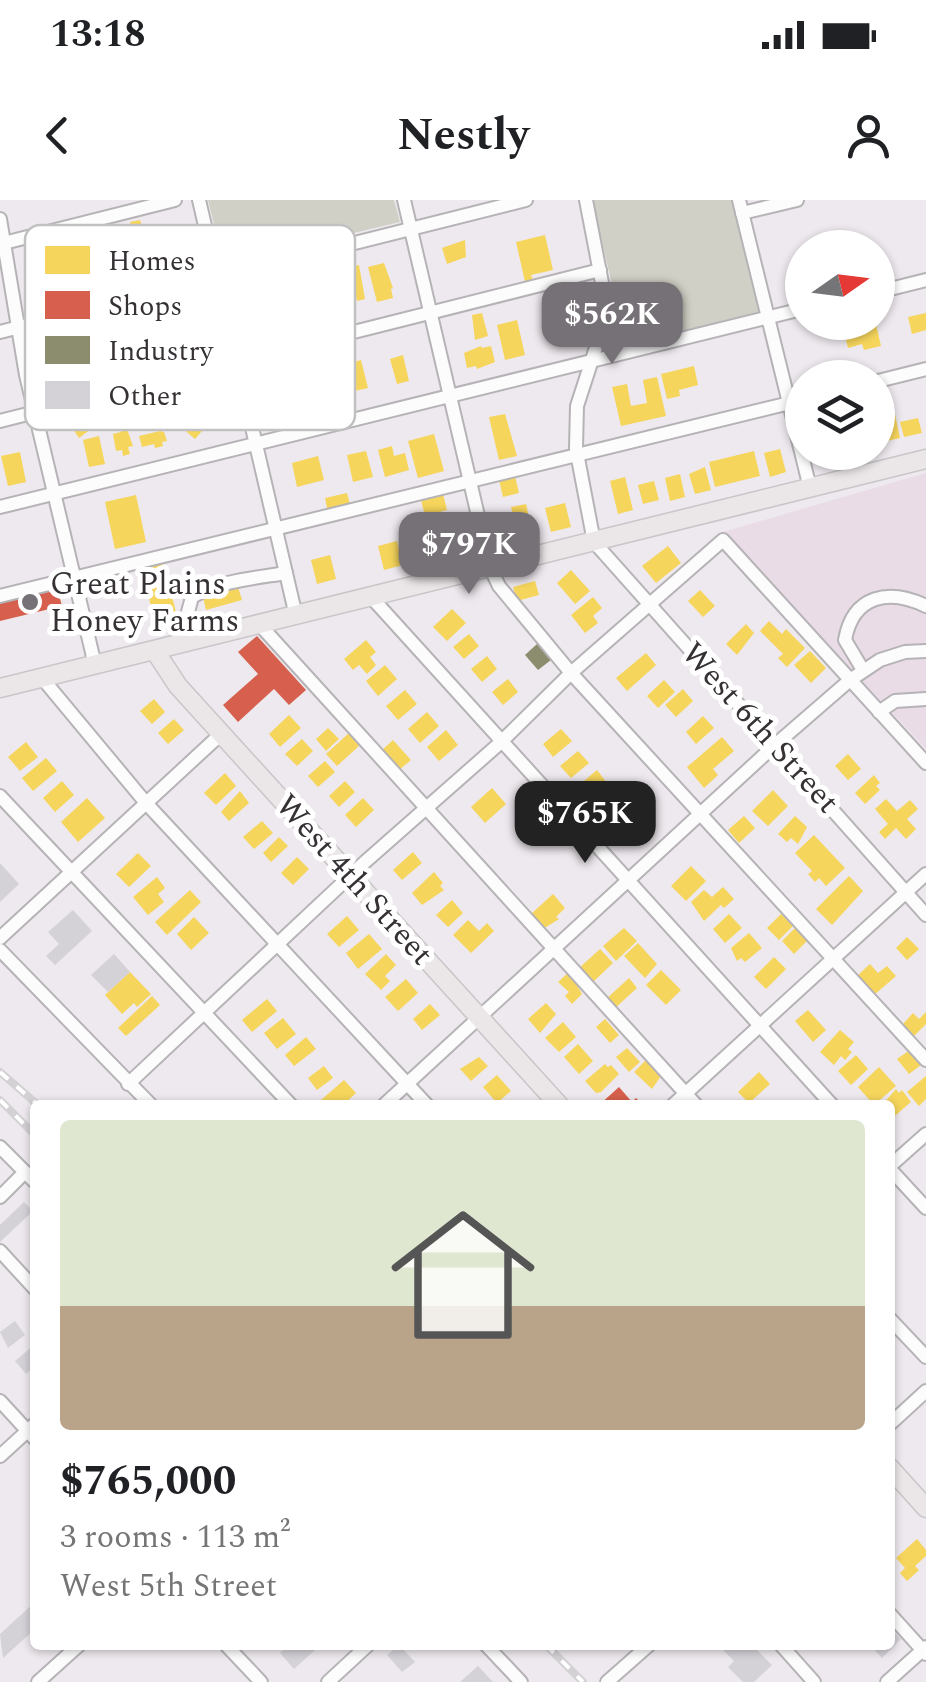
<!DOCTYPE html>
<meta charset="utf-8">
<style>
body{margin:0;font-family:Spectral,serif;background:#f2f2f2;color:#202124;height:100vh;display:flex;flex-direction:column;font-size:38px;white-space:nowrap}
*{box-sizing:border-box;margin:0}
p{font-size:32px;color:#757577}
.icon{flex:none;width:55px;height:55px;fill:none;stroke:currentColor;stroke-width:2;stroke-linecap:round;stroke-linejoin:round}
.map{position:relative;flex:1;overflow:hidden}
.side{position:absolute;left:30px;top:900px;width:865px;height:550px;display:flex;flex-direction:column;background:#fff;border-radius:10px;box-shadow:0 2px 8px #0004}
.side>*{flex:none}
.needle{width:65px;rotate:76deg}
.tools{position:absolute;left:785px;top:30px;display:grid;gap:20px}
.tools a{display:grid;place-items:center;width:110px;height:110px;border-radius:50%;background:#fff;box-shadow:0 2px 8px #0004;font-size:50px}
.price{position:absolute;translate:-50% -85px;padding:0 22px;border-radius:20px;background:#767176;color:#fff;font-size:32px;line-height:65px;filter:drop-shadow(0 2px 5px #0008)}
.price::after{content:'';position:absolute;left:50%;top:60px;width:30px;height:22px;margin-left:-15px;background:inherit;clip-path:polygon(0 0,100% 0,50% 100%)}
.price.on{background:#222;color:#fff}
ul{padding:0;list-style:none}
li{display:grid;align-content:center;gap:20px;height:530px;padding:0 30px}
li+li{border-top:2px solid #e0e0e0}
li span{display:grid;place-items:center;height:310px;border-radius:10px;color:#555}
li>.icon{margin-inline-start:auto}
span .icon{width:180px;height:180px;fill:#fffc;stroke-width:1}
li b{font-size:42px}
.status{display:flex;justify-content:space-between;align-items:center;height:70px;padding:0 50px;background:#fff;direction:ltr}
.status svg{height:28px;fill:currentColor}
header{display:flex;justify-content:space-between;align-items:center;height:130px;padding:0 30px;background:#fff;font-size:45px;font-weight:700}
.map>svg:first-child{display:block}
</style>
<div class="status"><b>13:18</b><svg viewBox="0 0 49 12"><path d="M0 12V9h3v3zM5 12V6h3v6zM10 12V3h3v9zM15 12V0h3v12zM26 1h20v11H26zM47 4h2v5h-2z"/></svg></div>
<header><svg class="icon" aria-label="back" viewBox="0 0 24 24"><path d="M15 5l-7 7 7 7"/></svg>Nestly<svg class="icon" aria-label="person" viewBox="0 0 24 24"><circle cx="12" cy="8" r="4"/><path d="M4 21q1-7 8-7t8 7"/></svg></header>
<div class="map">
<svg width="926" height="1482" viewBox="0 0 926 1482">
<rect width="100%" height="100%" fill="#eee9ee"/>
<path fill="#e9dce7" d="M926,273V549L723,332Z"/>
<g fill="#d1d0c6">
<path d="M208,0H394L400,22L224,64Z"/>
<path d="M592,0H733L761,113L623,147L612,134L615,97Z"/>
</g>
<g fill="#f6d55c">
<path d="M140,20L146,40L141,41L142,44H130L128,33L133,32L130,22Z"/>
<path d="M545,35L553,70L531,75L533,80L525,82L516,42Z"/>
<path d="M465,40L466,57L447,64L442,48Z"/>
<path d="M384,63L393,88L391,89L393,98L377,102L368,67Z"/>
<path d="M359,65L365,99L357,101L356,96L353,97L356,109L345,111L337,71Z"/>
<path d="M571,91L577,121L559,124L553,95Z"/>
<path d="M482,113L488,136L475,140L472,115Z"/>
<path d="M926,113V130L912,134L908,117Z"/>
<path d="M517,120L525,155L505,160L497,125Z"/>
<path d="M876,124L881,146L864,150L862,144L848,148L844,132Z"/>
<path d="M481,146L482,148L491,146L495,162L477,169L476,166L467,168L464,153Z"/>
<path d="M403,155L409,181L397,184L390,159Z"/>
<path d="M361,160L368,188L337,195L330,168Z"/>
<path d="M694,166L698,185L679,190L680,196L667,199L661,174Z"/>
<path d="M657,177L666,216L621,226L612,187L627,184L631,206L647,203L643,180Z"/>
<path d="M85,212L95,226L79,238L69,223Z"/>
<path d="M182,213L203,230L195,239L175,222Z"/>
<path d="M505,214L517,256L499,260L489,217Z"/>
<path d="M895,214L900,238L878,243V218Z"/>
<path d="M918,218L922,233L904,237L900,222Z"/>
<path d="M126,226L133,246L128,247L130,254L123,256L122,250L116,251L113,234L121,232L120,228Z"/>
<path d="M160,231L164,232L167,241L162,242L163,246L155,248L154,244L142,247L139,236Z"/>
<path d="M434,234L444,271L418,278L408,241Z"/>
<path d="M99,236L105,264L89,267L83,240Z"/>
<path d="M392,246L394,256L405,253L409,270L385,277L378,250Z"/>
<path d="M780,249L786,272L770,277L764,253Z"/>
<path d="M366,251L373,277L353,282L347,255Z"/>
<path d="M754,251L760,276L715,287L709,262Z"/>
<path d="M20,252L26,282L8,286L1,256Z"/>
<path d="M318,256L324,280L297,287L292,263Z"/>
<path d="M705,267L711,290L695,294L689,274Z"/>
<path d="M680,274L685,297L670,301L665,278Z"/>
<path d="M515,276L519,293L503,297L499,280Z"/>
<path d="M625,277L633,310L618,314L610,281Z"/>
<path d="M654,281L659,300L643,304L638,285Z"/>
<path d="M347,293L351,308L328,313L325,298Z"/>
<path d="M443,294L447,310L425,316L421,300Z"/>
<path d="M136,295L146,342L115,349L105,302Z"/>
<path d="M565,303L571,327L551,332L545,308Z"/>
<path d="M526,304L534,338L520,342L511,307Z"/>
<path d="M454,330L460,354L440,359L434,335Z"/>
<path d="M422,333L427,356L412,360L406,337Z"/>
<path d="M397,341L403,365L384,370L378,346Z"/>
<path d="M668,346L681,363L656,383L642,366Z"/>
<path d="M330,355L336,379L317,384L311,360Z"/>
<path d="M163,361L179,424L157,430L141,367Z"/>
<path d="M571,370L590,391L575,404L557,383Z"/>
<path d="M535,381L539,395L517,401L513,387Z"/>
<path d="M237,384L242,400L206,410L202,393Z"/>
<path d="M700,390L715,406L703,417L688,401Z"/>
<path d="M593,397L602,408L593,416L598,423L585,433L571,415Z"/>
<path d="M452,409L466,423L447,441L433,427Z"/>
<path d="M769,421L782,434L786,429L805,448L787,467L778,458L783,454L760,431Z"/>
<path d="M746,424L754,433L737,455L726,444Z"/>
<path d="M469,434L479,446L464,459L453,447Z"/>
<path d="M366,440L376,452L370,457L376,465L367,474L359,465L353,470L344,459Z"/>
<path d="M810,451L826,468L811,483L794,465Z"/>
<path d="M646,453L656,465L627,491L616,478Z"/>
<path d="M487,456L497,469L482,482L471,469Z"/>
<path d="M385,465L397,479L378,496L366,481Z"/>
<path d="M508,479L518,492L503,505L492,492Z"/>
<path d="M664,480L675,492L658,508L647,496Z"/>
<path d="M683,489L693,501L676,517L665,505Z"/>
<path d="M405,490L417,504L398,520L386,506Z"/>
<path d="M154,499L165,512L152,524L140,511Z"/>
<path d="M427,512L439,526L420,543L408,529Z"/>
<path d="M289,515L301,528L280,547L269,534Z"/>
<path d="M703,516L714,528L696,544L686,532Z"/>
<path d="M174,519L184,530L168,544L158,533Z"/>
<path d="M328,528L339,539L326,551L316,539Z"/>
<path d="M561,529L572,541L553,557L543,544Z"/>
<path d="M446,530L458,545L439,561L427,547Z"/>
<path d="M349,533L360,545L337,566L326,554Z"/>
<path d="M722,537L734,551L713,569L718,575L704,588L687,567Z"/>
<path d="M302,539L313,551L297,566L285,554Z"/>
<path d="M393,540L411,560L398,571L381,551Z"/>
<path d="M26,542L38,557L20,571L8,557Z"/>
<path d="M578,551L589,563L571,578L560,566Z"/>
<path d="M848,554L861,569L848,580L835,566Z"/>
<path d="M46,558L57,571L33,591L22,578Z"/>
<path d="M325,561L335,572L318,587L308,576Z"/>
<path d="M597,570L607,583L588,598L578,586Z"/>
<path d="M225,573L236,586L216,605L204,593Z"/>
<path d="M874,575L880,583L876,586L880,590L865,604L855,593Z"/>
<path d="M62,581L74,595L55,612L43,598Z"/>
<path d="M345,581L355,592L339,607L329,596Z"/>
<path d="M492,588L506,604L485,623L471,607Z"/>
<path d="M620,589L630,601L612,616L601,604Z"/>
<path d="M773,590L788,606L768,626L752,611Z"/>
<path d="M240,591L249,603L229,621L221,612Z"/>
<path d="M87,598L105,618L78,642L61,622Z"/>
<path d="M363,598L374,610L356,627L345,615Z"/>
<path d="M886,599L897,611L910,600L918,609L907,619L916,629L906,639L896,628L885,639L879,632L888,624L875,609Z"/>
<path d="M744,616L755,628L739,643L728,630Z"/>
<path d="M795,616L807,627L798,644L791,638L787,642L778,634Z"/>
<path d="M642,618L652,630L634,645L623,633Z"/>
<path d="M262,621L273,633L254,649L243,637Z"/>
<path d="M814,635L845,668L826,686L819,678L815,682L808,674L812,671L795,653Z"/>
<path d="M279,637L288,646L271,662L263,653Z"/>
<path d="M413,652L422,663L402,680L393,670Z"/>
<path d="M138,653L151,666L129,687L116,674Z"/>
<path d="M297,657L309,669L293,685L281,673Z"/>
<path d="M691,666L706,681L686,701L671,686Z"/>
<path d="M434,672L443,683L440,686L444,690L422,705L412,693Z"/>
<path d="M849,676L863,691L832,725L816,709Z"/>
<path d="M157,677L165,688L158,694L164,702L148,715L133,697Z"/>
<path d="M723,687L734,699L724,708L721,705L704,721L691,702L704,690L712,697Z"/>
<path d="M190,690L201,702L167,735L155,722Z"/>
<path d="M553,694L565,708L556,717L559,719L543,729L530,715Z"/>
<path d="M452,700L463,713L448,727L436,715Z"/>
<path d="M729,714L742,728L725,743L713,729Z"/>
<path d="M781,714L793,726L779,740L767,728Z"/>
<path d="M347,716L359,730L339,747L327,734Z"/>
<path d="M194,717L209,733L191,750L177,734Z"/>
<path d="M468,720L479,731L487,723L494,731L471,753L453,735Z"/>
<path d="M796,727L808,740L794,754L782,741Z"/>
<path d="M624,728L637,741L616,761L603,746Z"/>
<path d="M749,733L762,748L745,762L741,758L737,761L731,748Z"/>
<path d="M369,734L382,749L358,769L346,753Z"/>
<path d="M907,737L919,749L907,760L896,748Z"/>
<path d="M638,743L657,764L645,778L624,756Z"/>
<path d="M600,749L613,763L591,784L578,769Z"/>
<path d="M386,754L396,765L385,776L390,781L381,790L365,774Z"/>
<path d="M774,757L786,769L766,789L754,777Z"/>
<path d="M870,764L878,773L887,766L896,776L874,795L857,776Z"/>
<path d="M661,770L681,790L666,805L646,785Z"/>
<path d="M130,772L151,794L137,807L134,803L122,814L105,795Z"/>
<path d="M569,772L582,794L572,804L565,796L569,792L558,782Z"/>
<path d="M629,778L637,788L613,810L605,800Z"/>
<path d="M406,779L418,793L398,811L385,797Z"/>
<path d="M152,796L160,805L126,836L118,828Z"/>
<path d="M267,799L277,811L252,832L242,820Z"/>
<path d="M546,803L556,814L540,833L528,819Z"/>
<path d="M430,804L440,815L422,830L413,819Z"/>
<path d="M808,810L826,830L813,842L795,821Z"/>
<path d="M926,812V824L913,837L902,825L913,813L919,819Z"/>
<path d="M283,818L296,834L277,849L264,833Z"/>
<path d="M605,819L619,835L610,843L596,827Z"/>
<path d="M563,822L576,837L559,852L545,838Z"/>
<path d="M840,830L854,842L848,849L852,852L845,860L841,856L834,865L820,852Z"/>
<path d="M306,837L316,849L294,866L285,855Z"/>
<path d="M578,844L593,861L579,874L564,857Z"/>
<path d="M627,848L640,862L629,872L616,857Z"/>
<path d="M910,850L921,865L909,874L897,859Z"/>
<path d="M856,855L868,869L851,885L838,871Z"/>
<path d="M479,857L488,866L471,881L460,869Z"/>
<path d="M646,860L661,876L652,889L634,872Z"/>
<path d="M605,864L608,867L611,865L619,874L601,892L596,893L585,881Z"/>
<path d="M324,866L333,878L317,890L308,878Z"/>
<path d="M879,867L896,886L874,905L858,887Z"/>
<path d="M759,872L770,884L749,903L738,892Z"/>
<path d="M497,875L511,891L497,903L483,887Z"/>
<path d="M926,876V899L919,906L907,892Z"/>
<path d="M344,880L356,893L343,905H326L321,900Z"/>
<path d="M896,889L899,893L902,890L911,902L890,920V905H882Z"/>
<path d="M917,1339L926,1350V1356L915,1366L919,1370L907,1381L900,1373L905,1368L896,1358Z"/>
</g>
<g fill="#d6604d">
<path d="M56,384L62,406L0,421V397Z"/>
<path d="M257,436L306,490L289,505L274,489L238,522L223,505L258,474L238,452Z"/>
<path d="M619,887L632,902L636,898L643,905H599Z"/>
</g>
<path fill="#8c8c6e" d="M537,444L551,460L538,470L525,455Z"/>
<g fill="#d4d2d7">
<path d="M0,663L19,684L0,702Z"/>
<path d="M73,710L92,731L55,765L46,756L59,744L48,732Z"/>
<path d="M114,754L130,772L108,792L91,775Z"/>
<path d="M24,1002L33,1011L0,1042V1025Z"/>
<path d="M15,1121L25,1135L8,1148L0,1132Z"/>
<path d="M35,1144V1166L26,1174L15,1161Z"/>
<path d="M35,1402V1429L3,1458L0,1434Z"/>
<path d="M890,1428L901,1439L882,1458L870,1445H890Z"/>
<path d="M289,1445H311L315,1450L294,1469L280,1453Z"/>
<path d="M399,1445L415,1462L402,1472L387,1455Z"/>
<path d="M728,1445H752L772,1465L754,1482H743L728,1467L734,1461L723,1450Z"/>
<path d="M478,1466L493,1482H460Z"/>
</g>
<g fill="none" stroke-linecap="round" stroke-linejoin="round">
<g stroke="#b6b3b7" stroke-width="16">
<g id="minor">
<path d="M199,0L296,416"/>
<path d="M404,0L490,367L499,386L571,473L926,860"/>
<path d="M586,0L602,83L601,132L577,206L576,248L594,342L926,715"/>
<path d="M739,0L810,288"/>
<path d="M742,13L797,0"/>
<path d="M0,19L26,175L95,465"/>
<path d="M0,44L175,0"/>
<path d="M878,92L926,80"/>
<path d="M0,132L526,0"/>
<path d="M878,181L926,169"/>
<path d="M0,221L600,70"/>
<path d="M0,307L802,109"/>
<path d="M0,396L802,200"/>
<path d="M372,398L832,905"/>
<path d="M260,425L696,905"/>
<path d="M195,441L188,412L192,397C218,381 255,378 286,373"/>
<path d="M863,470L845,440C853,395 889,388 926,406"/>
<path d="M42,478L146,603L427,905"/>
<path d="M879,512L895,501L926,499"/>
<path d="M0,596L291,905"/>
<path d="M0,738L221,534"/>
<path d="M0,750L151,905"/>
<path d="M128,884L365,662L500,543L571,473L723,340L926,563"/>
<path d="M384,905L775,545L850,480L880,460L905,452L926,451"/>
<path d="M673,905L926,674"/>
<path d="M0,947L35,982"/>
<path d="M890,966L926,934"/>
<path d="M890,969L926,1008"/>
<path d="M0,997L25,972"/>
<path d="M0,1051L35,1089"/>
<path d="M890,1119L926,1157"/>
<path d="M0,1201L35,1239"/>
<path d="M890,1224L926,1191"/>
<path d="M0,1256L35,1224"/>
<path d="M890,1414L926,1454"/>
<path d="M226,1445L261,1482"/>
<path d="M486,1445L521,1482"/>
<path d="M781,1445L814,1482"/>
<path d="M38,1482L79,1445"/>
<path d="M328,1482L368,1445"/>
<path d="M607,1482L649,1445"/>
<path d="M887,1482L926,1447"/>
</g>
</g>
<g stroke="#c8c6c8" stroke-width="21">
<g id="major">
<path d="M155,451L178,486L559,905"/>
<path d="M0,488L926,259"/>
<path d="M890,1268L926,1308"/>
</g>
</g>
<use href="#minor" stroke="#fcfcfc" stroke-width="12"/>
<use href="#major" stroke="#ebe6e7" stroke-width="18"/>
<g stroke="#d3d1d3" stroke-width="8">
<g id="rail">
<path d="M0,872L38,905"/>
<path d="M0,900L35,935"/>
<path d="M546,1445L583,1482"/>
</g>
</g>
<use href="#rail" stroke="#fff" stroke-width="4" stroke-dasharray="11" stroke-linecap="butt"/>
</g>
<circle fill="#767176" stroke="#fff" stroke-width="4" cx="30" cy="402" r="10"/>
<g text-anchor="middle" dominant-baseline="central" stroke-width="10" stroke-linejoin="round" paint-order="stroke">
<g font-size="32" fill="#353135" stroke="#fff" text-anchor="start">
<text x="50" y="384">Great Plains<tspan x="50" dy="37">Honey Farms</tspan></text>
</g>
<g font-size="32" fill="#353135" stroke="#fff">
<text transform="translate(760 528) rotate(48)">West 6th Street</text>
<text transform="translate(354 680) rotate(48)">West 4th Street</text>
</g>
</g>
<rect x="25" y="25" width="330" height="205" rx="15" fill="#fff" stroke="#c2c1c2" stroke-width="2.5"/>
<rect x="45" y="46" width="45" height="28" fill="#f6d55c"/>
<rect x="45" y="91" width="45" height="28" fill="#d6604d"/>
<rect x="45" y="136" width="45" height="28" fill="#8c8c6e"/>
<rect x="45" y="181" width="45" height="28" fill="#d4d2d7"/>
<g font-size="28" fill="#353135">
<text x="108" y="70">Homes</text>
<text x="108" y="115">Shops</text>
<text x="108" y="160">Industry</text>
<text x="108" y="205">Other</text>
</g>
</svg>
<div class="tools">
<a><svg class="needle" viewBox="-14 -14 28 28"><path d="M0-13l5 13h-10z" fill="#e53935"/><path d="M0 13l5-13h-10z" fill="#757577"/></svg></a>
<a><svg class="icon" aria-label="layers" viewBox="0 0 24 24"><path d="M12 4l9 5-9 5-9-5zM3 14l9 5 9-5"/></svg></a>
</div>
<b class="price" style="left:612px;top:167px">$562K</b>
<b class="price" style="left:469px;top:397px">$797K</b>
<b class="price on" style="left:585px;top:666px">$765K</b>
<section class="side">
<ul>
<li><span style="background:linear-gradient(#dfe7d0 60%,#b9a48a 0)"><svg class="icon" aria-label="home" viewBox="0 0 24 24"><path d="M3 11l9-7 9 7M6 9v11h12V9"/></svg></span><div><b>$765,000</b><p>3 rooms · 113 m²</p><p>West 5th Street</p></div></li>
</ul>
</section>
</div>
